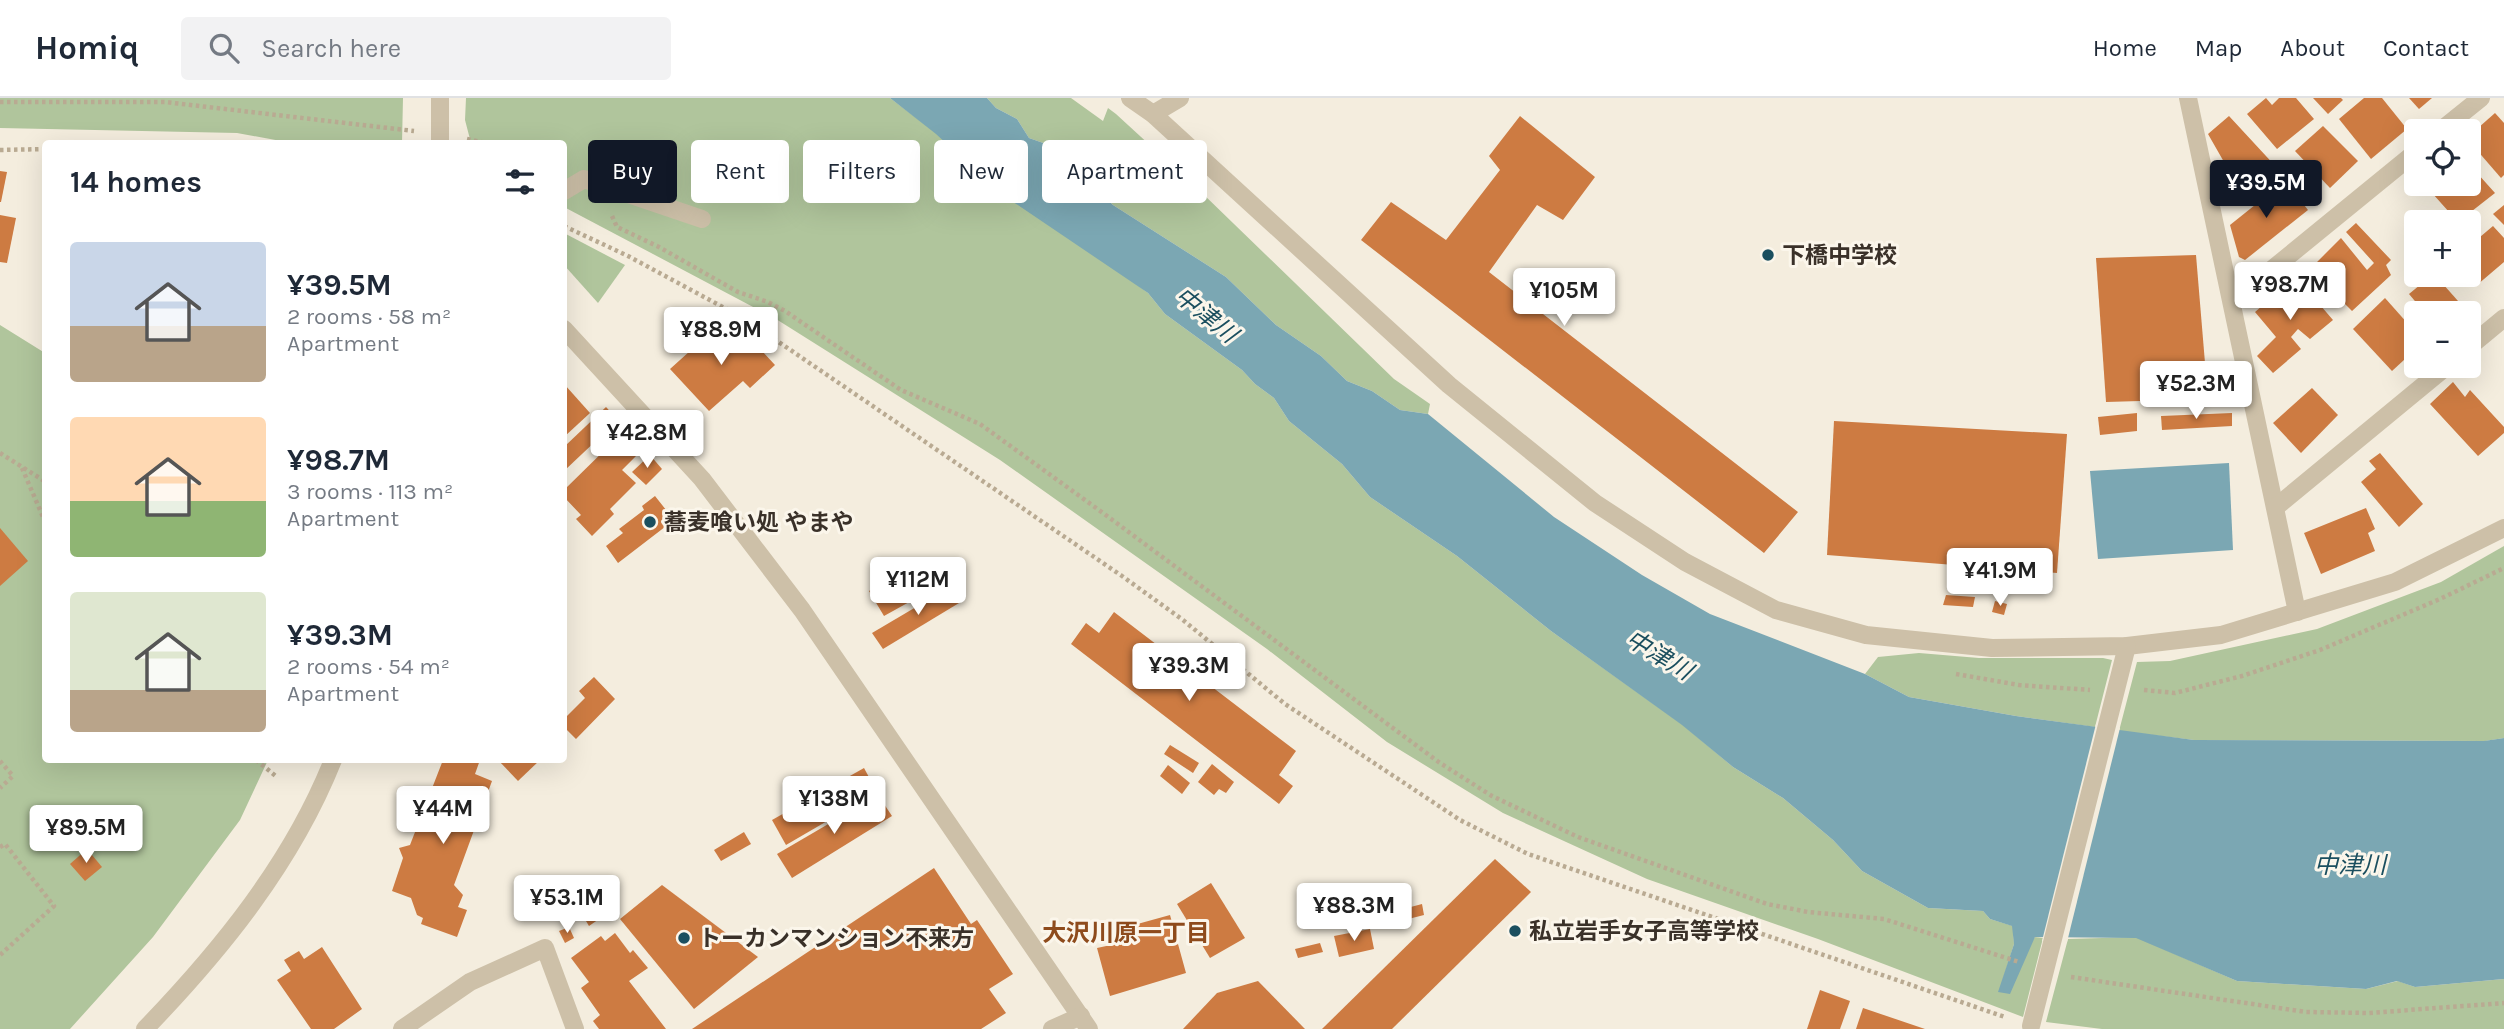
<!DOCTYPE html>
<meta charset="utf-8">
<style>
body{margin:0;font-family:Karla,"Noto Sans JP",sans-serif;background:#f2f2f3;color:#1f2937;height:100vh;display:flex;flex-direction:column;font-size:26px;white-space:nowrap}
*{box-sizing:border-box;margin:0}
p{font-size:23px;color:#747a83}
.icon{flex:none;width:38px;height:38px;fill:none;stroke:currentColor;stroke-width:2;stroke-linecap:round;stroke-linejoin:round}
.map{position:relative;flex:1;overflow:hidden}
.side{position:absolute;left:42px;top:42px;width:525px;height:623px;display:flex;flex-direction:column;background:#fff;border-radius:7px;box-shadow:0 7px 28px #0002}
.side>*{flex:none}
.hud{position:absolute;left:588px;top:42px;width:665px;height:63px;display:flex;gap:14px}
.controls{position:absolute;left:2404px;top:21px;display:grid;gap:14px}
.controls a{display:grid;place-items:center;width:77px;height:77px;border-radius:7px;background:#fff;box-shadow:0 7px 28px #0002;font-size:35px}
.price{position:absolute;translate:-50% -60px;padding:0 16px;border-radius:7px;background:#fff;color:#222;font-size:23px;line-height:46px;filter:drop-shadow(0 2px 4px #0008)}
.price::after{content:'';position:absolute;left:50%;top:42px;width:21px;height:16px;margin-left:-10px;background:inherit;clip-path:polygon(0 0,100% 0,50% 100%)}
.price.on{background:#111827;color:#fff}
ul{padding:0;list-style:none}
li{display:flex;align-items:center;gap:21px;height:175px;padding:0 28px}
li span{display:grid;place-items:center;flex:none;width:196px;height:140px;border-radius:7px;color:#555}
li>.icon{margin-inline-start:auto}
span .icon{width:84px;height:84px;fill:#fffc;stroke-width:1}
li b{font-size:30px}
h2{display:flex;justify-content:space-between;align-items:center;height:84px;padding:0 28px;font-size:30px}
.tag{padding:0 24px;border-radius:7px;background:#fff;box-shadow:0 7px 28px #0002;font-size:24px;line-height:63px}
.tag.on{background:#111827;color:#fff}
header{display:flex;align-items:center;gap:42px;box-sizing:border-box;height:98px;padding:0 35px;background:#fff;border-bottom:2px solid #e0e1e3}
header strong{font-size:33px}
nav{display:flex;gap:38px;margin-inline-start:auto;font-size:24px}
.search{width:490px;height:63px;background:#f2f2f3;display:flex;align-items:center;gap:18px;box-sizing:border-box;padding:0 24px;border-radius:7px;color:#747a83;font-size:26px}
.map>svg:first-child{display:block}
</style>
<header>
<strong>Homiq</strong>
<div class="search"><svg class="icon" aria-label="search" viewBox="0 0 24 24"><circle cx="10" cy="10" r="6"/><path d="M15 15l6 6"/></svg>Search here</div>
<nav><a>Home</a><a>Map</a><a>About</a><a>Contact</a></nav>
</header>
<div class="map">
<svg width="2504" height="931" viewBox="0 0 2504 931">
<rect width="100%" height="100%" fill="#f4edde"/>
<g fill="#b0c59c">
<path d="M0,0H403L402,45L297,46L237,35L0,30Z"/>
<path d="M466,0H890L1148,195L1165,216L1242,272L1255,286L1274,300L1289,323L1342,366L1370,399L1457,458L1551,533L1683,627L1733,669L1783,700L1833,742L1862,773L1928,810L1983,813L1990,821L2013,828L2014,846L1999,894L2035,839L2043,840L2023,919L1818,841L1647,781L1503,715L1387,644L1267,551L1000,362L776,221L564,109V46L471,45L465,22Z"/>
<path d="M987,0H1071L1103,23L1108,10L1116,16L1201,94L1394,281L1430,306L1428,316L1400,312L1372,293L1347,283L1321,258L1276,227L1226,179L1113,107L1086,82L1060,65L1049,47L1029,40L1017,21L996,10Z"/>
<path d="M564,135L625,167L598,205L564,167Z"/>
<path d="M0,227L45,255L46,662H268L240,722L153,839L70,931H0Z"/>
<path d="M2504,448V640L2485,643L2194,642L2119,633L2137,564L2170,563L2317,531L2441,484Z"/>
<path d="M1919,555L1979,560H2103L2112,562L2095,629L2016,618L1909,599L1865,576L1878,559Z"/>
<path d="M2136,839L2237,883L2366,891L2398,883L2415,889L2504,881V931H2102L2046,924L2068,841Z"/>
</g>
<g fill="#7ba7b3">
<path d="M890,0H987L996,10L1017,21L1029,40L1049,47L1060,65L1086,82L1113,107L1226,179L1276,227L1321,258L1347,283L1372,293L1400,312L1428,316L1554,419L1642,477L1710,516L1865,576L1909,599L2016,618L2194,642L2484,643L2504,640V881L2415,889L2397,883L2366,891L2237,883L2136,840L2035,839L2010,896L1998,894L2014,846L2012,828L1990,821L1983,813L1928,810L1862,773L1833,742L1783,700L1733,669L1682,627L1551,533L1457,458L1370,399L1342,366L1289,323L1274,300L1255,286L1242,272L1165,216L1148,195L1000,95L936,36Z"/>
<path d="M2229,365L2233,452L2098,461L2090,373Z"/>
</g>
<path fill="#f4edde" d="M2096,626L2120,630L2067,844L2042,843Z"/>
<g fill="#cd7b42">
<path d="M2266,0L2272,7L2279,0H2296L2314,21L2277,51L2247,16Z"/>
<path d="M2313,0H2341L2343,2L2328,16Z"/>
<path d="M2364,0H2382L2407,31L2371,61L2339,21Z"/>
<path d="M2409,0H2432L2419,11Z"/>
<path d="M2495,15L2504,25V77L2501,80L2469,43V38Z"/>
<path d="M1520,18L1595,79L1563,122L1537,107L1489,174L1798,414L1764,455L1361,142L1391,104L1446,142L1500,72L1489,58Z"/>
<path d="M2229,18L2278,71L2235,108L2221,93L2224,87L2217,80L2228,71L2208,36Z"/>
<path d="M2323,28L2358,63L2330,90L2295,53Z"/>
<path d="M2469,66L2495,95L2458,124L2424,86H2469Z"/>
<path d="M0,73L7,74L1,104H0Z"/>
<path d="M2285,83L2308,112L2245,162L2239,159L2230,127Z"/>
<path d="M2504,107V127L2493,116Z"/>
<path d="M0,117L16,120L7,165L0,164Z"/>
<path d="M2356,125L2391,162L2386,167L2391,177L2352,213L2310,171L2341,140L2367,172L2374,165L2346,134Z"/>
<path d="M2493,128L2504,140V164L2477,187L2469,178V139L2476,133L2480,139Z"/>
<path d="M2196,157L2208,301L2106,304L2096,160Z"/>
<path d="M2432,177H2435L2466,212L2463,215H2425L2409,196Z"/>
<path d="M2296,179L2333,222L2310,241L2298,231L2291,239L2301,251L2273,275L2257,258L2276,239L2255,214Z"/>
<path d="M2385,200L2417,236V250L2392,273L2353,231Z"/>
<path d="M720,226L742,249L751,241L775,267L750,290L743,283L709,313L670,271Z"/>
<path d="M2453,284L2465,299L2470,292L2504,329V335L2478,358L2430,306Z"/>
<path d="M565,287L590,315L564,339V288Z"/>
<path d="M2312,290L2338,317L2301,355L2273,325Z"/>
<path d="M606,309L618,322L564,373V349Z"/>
<path d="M2137,315V333L2100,337L2098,319Z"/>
<path d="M2232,315V328L2162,332L2161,318Z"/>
<path d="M1834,323L2067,336L2057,475L1827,457Z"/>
<path d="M618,339L636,358L622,372L636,385L610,411L614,416L592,438L576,421L581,417L564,399V392Z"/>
<path d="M2380,355L2423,406L2399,429L2361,384L2376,371L2369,363Z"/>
<path d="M650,357L662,371L646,387L632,374Z"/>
<path d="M655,398L674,422L618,465L606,448L623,435L619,431L644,412L642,408Z"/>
<path d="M2366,410L2375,431L2368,435L2375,453L2321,476L2304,435Z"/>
<path d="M0,430L28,463L0,488Z"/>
<path d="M938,466L947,483L884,518L869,493L907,471L913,480Z"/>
<path d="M955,486L964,502L883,551L872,535Z"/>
<path d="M1946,497L1975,499L1973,509L1943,507Z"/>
<path d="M1995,503L2007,506L2004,517L1992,514Z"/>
<path d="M1114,514L1296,653L1279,677L1293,688L1279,706L1071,546L1086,525L1099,535Z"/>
<path d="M594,579L615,601L576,641L564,629V621L585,600L579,593Z"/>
<path d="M1170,647L1199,665L1193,675L1164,656Z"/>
<path d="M443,662H480L475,676L492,683L454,787L463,797L458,809L467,812L457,839L421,826L423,820L417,817L411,800L392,793L403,760L399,750L410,747Z"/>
<path d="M498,662H540L518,683Z"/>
<path d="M1212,666L1234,684L1226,695L1219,691L1214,697L1198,684Z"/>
<path d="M1168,667L1190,685L1182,696L1160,678Z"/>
<path d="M864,670L877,694L786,747L772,722Z"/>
<path d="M878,697L892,718L792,780L777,756Z"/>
<path d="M744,734L751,746L721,763L714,752Z"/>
<path d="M87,751L102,769L85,783L70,766Z"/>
<path d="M1495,761L1531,794L1392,931H1322Z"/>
<path d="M934,770L971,826L977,822L1013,876L989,891L1006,915L981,931H692Z"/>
<path d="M1211,785L1245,840L1210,860L1177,806Z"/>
<path d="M662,787L758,859L694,911L620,821Z"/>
<path d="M1422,806L1424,817L1377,829L1373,819Z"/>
<path d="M597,811L602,819L589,828L583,818Z"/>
<path d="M1170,817L1186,875L1110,898L1097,850L1125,844L1123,830Z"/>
<path d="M569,829L574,840L565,845L559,833Z"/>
<path d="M1370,831L1374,851L1339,859L1334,838Z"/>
<path d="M615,835L630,855L633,852L648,870L629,883L666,931H599L593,923L600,917L581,890L589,884L571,860L601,838L605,843Z"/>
<path d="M1320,845L1323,854L1298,860L1295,851Z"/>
<path d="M322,849L362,911L334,931H311L277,882L291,873L284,862L299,853L304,861Z"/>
<path d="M1258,883L1305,931H1183L1217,895Z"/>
<path d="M1820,892L1850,903L1840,931H1807Z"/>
<path d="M1863,910L1925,931H1856Z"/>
</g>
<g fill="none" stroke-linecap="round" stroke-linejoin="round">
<g stroke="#b9aa92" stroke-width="4.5" stroke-dasharray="3.5 3.5" stroke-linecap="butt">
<path d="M0,4H165L414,33"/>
<path d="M467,41L490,46"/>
<path d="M0,52L46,51"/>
<path d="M612,118L617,129L659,149L738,194L768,204L785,213L901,292L980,326L1103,415L1440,665L1492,698L1578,739L1767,806L1808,814L1884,821L2019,864"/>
<path d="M564,128L628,158L745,221L1122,478L1183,522L1285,606L1460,722L1528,756L2005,919"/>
<path d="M0,355L46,384"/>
<path d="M22,370L46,426"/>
<path d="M1956,576L2019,587L2090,592"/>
<path d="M2144,592L2175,595L2242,578L2320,552L2440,501L2504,470"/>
<path d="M256,662L277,679"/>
<path d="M0,663L13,678L0,690"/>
<path d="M0,749L5,746L54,808L0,857"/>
<path d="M2071,879L2306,914L2369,915L2504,905"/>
</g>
<g stroke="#cdc0a8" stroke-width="18">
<path d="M1130,0L1153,16L1449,287L1595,405L1685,464L1776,512L1866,537L1992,550L2127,548L2221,537L2395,484L2504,430"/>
<path d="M2188,0L2297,514"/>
<path d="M1153,16L1180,0"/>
<path d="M2440,33L2481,0"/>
<path d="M564,93L584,81L702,121"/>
<path d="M2232,204L2417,53"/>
<path d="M564,231L702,381L802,512L1089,931"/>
<path d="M2469,249L2504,220"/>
<path d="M2276,409L2447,268"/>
<path d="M145,931C221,852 292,765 333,662"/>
<path d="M402,931L470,884L545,850L575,931"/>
<path d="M1052,931L1081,918"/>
</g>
<g stroke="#cdc0a8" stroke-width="18">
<path d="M440,0V46"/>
<path d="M2031,928L2127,548"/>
</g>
</g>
<g fill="#1b4f5f" stroke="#fbf6eb" stroke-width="2.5">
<circle cx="1768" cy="157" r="7"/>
<circle cx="650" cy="424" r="7"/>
<circle cx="1515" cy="833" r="7"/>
<circle cx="684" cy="840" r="7"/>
</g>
<g text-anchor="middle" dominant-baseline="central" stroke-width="6" stroke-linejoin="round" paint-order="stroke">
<g font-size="23" font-weight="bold" fill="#3a3129" stroke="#fbf6eb" text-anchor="start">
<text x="1782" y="157">下橋中学校</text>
<text x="664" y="424">蕎麦喰い処 やまや</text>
<text x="1529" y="833">私立岩手女子高等学校</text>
<text x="698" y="840">トーカンマンション不来方</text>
</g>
<g font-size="24" font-style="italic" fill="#1b4f5f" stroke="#fbf6eb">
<text transform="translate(1206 217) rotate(39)">中津川</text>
<text transform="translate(1659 557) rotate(31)">中津川</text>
<text x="2350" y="767">中津川</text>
</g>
<g font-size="24" font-weight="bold" fill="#8e4b1c" stroke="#fbf6eb">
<text x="1126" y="835">大沢川原一丁目</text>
</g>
</g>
</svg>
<div class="controls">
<a><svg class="icon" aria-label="locate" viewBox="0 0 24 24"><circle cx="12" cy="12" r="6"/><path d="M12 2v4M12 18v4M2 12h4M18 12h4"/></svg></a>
<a>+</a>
<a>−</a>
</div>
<b class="price on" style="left:2266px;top:122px">¥39.5M</b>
<b class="price" style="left:2290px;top:224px">¥98.7M</b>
<b class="price" style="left:1564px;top:230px">¥105M</b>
<b class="price" style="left:721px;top:269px">¥88.9M</b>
<b class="price" style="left:2196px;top:323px">¥52.3M</b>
<b class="price" style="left:647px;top:372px">¥42.8M</b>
<b class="price" style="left:2000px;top:510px">¥41.9M</b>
<b class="price" style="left:918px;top:519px">¥112M</b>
<b class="price" style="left:1189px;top:605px">¥39.3M</b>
<b class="price" style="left:834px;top:738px">¥138M</b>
<b class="price" style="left:443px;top:748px">¥44M</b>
<b class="price" style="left:86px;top:767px">¥89.5M</b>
<b class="price" style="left:567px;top:837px">¥53.1M</b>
<b class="price" style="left:1354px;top:845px">¥88.3M</b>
<div class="hud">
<a class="tag on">Buy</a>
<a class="tag">Rent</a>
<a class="tag">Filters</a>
<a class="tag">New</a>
<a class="tag">Apartment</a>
</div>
<section class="side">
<h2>14 homes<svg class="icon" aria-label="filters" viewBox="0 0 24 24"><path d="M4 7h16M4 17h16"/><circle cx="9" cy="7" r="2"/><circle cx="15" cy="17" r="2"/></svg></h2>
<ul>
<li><span style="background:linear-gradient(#c9d6e8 60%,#b9a48a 0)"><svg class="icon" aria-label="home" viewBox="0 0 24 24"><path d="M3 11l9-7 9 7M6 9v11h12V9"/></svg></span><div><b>¥39.5M</b><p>2 rooms · 58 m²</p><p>Apartment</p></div></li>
<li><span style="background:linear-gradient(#ffd9b3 60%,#8fb573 0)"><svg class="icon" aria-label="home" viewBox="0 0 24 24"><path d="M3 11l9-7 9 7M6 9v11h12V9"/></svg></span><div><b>¥98.7M</b><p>3 rooms · 113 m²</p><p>Apartment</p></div></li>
<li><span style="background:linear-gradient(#dfe7d0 70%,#b9a48a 0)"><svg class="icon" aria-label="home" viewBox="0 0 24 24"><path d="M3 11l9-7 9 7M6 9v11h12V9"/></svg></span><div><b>¥39.3M</b><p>2 rooms · 54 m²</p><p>Apartment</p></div></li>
</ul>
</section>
</div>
